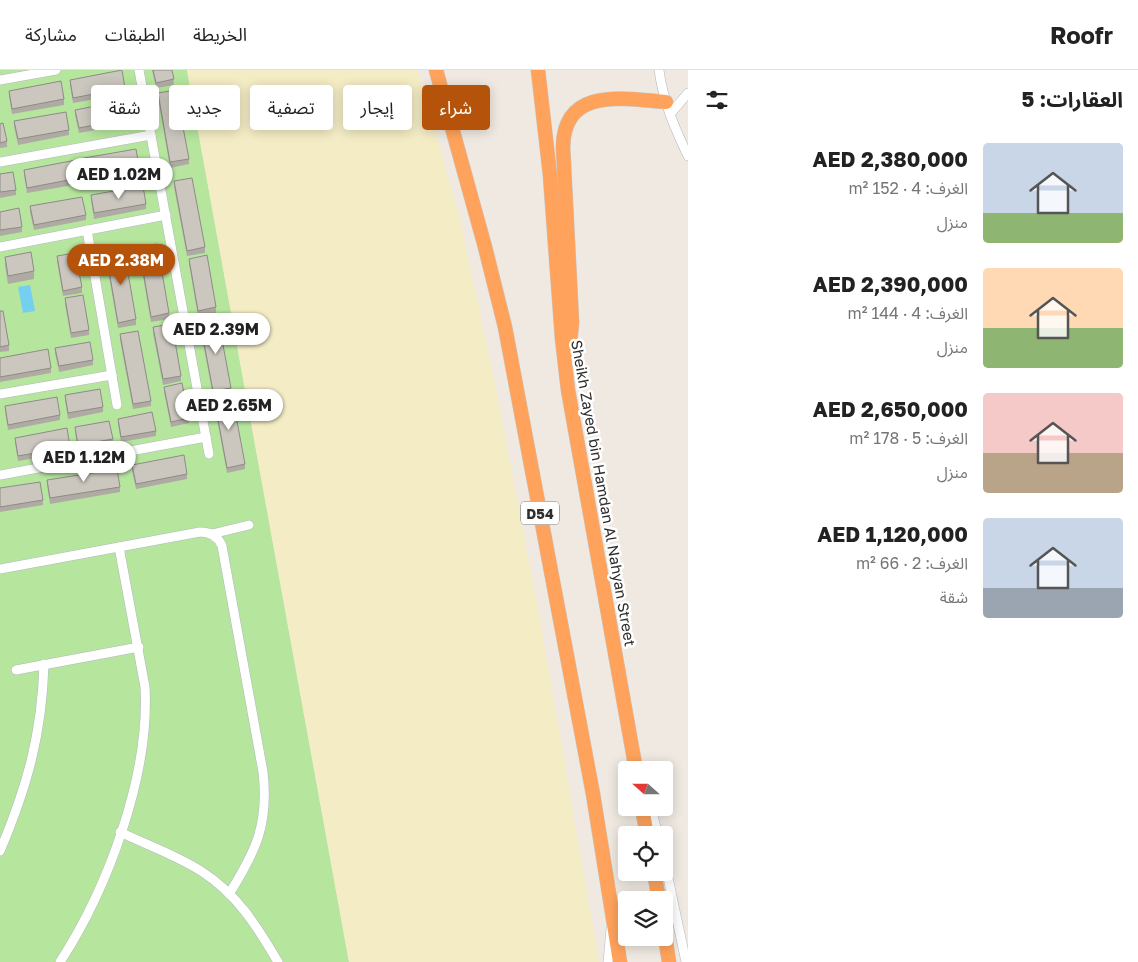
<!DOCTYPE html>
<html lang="ar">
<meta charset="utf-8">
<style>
body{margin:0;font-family:"Golos Text","Noto Sans Arabic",sans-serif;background:#f6f6f6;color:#222;direction:rtl;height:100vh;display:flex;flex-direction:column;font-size:19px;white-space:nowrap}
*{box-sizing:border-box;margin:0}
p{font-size:16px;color:#767676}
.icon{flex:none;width:28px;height:28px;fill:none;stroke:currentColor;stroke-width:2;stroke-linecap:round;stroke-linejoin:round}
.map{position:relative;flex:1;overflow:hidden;direction:ltr}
.panel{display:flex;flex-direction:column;background:#fff;width:450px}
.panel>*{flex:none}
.banner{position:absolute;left:15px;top:15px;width:475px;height:45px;direction:rtl;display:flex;gap:10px}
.needle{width:32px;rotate:291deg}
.buttons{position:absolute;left:618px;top:691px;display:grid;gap:10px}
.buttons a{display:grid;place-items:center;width:55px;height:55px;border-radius:5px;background:#fff;box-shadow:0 2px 12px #0003;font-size:25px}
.price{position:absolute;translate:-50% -42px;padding:0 11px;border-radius:18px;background:#fff;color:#222;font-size:16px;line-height:32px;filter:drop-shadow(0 1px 2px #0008)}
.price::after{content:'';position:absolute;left:50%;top:30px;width:15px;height:11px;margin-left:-8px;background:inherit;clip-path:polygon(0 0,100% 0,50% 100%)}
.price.on{background:#b45309;color:#fff}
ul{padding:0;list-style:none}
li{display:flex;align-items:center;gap:15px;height:125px;padding:0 15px}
li span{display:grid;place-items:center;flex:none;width:140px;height:100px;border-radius:5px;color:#555}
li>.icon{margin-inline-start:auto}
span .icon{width:60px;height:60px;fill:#fffc;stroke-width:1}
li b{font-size:21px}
h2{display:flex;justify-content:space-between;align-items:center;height:60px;padding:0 15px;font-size:21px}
.chip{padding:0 18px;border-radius:5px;background:#fff;box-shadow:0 2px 12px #0003;font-size:18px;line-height:45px}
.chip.on{background:#b45309;color:#fff}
header{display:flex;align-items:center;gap:30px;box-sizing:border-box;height:70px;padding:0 25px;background:#fff;border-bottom:1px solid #e0e0e0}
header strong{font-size:24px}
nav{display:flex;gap:28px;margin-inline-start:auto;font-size:18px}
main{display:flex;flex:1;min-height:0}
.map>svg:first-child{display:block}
</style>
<header>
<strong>Roofr</strong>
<nav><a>الخريطة</a><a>الطبقات</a><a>مشاركة</a></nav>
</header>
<main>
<section class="panel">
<h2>العقارات: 5<svg class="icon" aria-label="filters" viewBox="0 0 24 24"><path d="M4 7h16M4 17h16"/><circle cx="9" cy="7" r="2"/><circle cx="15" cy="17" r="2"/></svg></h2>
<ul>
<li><span style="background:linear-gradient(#c9d6e8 70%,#8fb573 0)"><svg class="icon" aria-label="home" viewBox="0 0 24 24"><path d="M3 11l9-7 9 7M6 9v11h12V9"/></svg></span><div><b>AED 2,380,000</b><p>الغرف: 4 · 152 m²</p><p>منزل</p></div></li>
<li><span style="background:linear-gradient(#ffd9b3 60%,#8fb573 0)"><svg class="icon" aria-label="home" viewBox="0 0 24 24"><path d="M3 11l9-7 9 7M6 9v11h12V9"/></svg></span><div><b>AED 2,390,000</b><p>الغرف: 4 · 144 m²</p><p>منزل</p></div></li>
<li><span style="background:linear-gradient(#f6c9c9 60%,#b9a48a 0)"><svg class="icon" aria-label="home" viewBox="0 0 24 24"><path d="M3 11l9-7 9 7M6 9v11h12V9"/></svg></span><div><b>AED 2,650,000</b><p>الغرف: 5 · 178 m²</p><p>منزل</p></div></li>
<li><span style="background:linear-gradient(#c9d6e8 70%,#9aa5b1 0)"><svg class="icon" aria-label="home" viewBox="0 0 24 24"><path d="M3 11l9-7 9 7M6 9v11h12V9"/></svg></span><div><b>AED 1,120,000</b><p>الغرف: 2 · 66 m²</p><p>شقة</p></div></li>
</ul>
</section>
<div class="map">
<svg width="688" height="892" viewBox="0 0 688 892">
<rect width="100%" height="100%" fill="#efe9e1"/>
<path fill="#b6e59e" d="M0,0H187L349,892H0Z"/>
<path fill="#f3ecc5" d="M187,0H417L424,20L460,149L498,328L539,544L599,892H349Z"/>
<path fill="#75cff0" d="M30,215L35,241L23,243L18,217Z"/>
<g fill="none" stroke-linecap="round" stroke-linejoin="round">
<g stroke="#b4b7c1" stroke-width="10">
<g id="minor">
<path d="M139,0L209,384"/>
<path d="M659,0C663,31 675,59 688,86"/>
<path d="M0,10L56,0"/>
<path d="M670,44L688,23"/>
<path d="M0,92L151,65"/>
<path d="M87,160L117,335"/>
<path d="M0,177L166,145"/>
<path d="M0,324L112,305"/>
<path d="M0,405L206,367"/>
<path d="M212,464L249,455"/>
<path d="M0,499L200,462C211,462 218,466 222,476L263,702C269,754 256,781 229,824"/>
<path d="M16,600L139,577"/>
<path d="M651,738L658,765"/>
<path d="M120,762C147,775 176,785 201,801C237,824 257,856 278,892"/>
<path d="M0,781C27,717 42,664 44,594"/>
<path d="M664,789L686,892"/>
<path d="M60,892C108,818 150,705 145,617L119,477"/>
<path d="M608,892L611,859"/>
</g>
</g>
<g stroke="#c9c9c9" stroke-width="15">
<g id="highway">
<path d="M436,0L485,177L505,257L593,724L620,892"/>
<path d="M538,0L550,105L562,268L568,320L636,700"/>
<path d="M565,285L570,273L572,252L563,77C564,16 625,29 666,32"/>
<path d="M642,738L647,765"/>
<path d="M654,802L659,830"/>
<path d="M664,860L669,892"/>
</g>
</g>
<use href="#minor" stroke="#fff" stroke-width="9"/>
<use href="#highway" stroke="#ffa35c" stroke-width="14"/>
</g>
<g fill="#afaba4">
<path d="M152,0H172L174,15L156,18Z"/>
<path d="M70,10L125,18V24L73,33L70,15Z"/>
<path d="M9,21L64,29V35L12,44L9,26Z"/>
<path d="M158,23L189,89V94L170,98L158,28Z"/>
<path d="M75,40L130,48V54L79,63L75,45Z"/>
<path d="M14,51L69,60V65L18,75L14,56Z"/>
<path d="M0,54L7,71V77L0,78Z"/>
<path d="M84,88L139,97V102L88,112L84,94Z"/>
<path d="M24,100L79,108V114L27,123L24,105Z"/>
<path d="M0,104L16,120V125L0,128Z"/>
<path d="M174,111L205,177V183L187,186L174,117Z"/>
<path d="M91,125L146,134V139L94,149L91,130Z"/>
<path d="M30,136L86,145V150L34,160L30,142Z"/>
<path d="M0,142L22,157V162L0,166Z"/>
<path d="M139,177L169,243V249L151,252L139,183Z"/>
<path d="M106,183L136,249V255L118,258L106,189Z"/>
<path d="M57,186L82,217V223L63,226L57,191Z"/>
<path d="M5,187L34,201V209L8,214L5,195Z"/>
<path d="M189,189L216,237V243L198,246L189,194Z"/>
<path d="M65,228L89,260V265L71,268L65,234Z"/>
<path d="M0,241L9,275V281L0,282Z"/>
<path d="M200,252L231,318V323L213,326L200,257Z"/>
<path d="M153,257L181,306V311L163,315L153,263Z"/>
<path d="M120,264L151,331V336L133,339L120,270Z"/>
<path d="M55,278L93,290V295L59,302L55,283Z"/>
<path d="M0,288L51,298V303L0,312Z"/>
<path d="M164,317L189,348V353L171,357L164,322Z"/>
<path d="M65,325L103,337V342L68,349L65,330Z"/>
<path d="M214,328L245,394V399L227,403L214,333Z"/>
<path d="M5,336L60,345V350L8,360L5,341Z"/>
<path d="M118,349L156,361V366L121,372L118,354Z"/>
<path d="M75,357L113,369V374L78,380L75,362Z"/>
<path d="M15,368L70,377V382L18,391L15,373Z"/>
<path d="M132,395L187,404V409L136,419L132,401Z"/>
<path d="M47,410L120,417V422L50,434L47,415Z"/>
<path d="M0,418L43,430V435L0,442Z"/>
</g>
<g fill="#cbc7bf" stroke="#8e8b86">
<path d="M122,0L125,18L73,28L70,10Z"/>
<path d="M153,0H172L174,9L156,13Z"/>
<path d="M61,11L64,29L12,39L9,21Z"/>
<path d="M176,20L189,89L170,92L158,23Z"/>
<path d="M127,30L130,48L79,58L75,40Z"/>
<path d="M66,42L69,60L18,69L14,51Z"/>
<path d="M3,53L7,71L0,73V54Z"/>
<path d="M136,79L139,97L88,107L84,88Z"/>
<path d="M76,90L79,108L27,118L24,100Z"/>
<path d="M13,102L16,120L0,122V104Z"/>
<path d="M192,108L205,177L187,181L174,111Z"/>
<path d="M143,116L146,134L94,143L91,125Z"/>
<path d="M82,127L86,145L34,155L30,136Z"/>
<path d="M19,138L22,157L0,160V142Z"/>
<path d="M157,174L169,243L151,247L139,177Z"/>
<path d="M124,180L136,249L118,253L106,183Z"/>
<path d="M31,182L34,201L8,206L5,187Z"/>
<path d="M75,183L82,217L63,221L57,186Z"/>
<path d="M207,185L216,237L198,241L189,189Z"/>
<path d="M83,225L89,260L71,263L65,228Z"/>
<path d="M0,241H3L9,275L0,277Z"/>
<path d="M218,248L231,318L213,321L200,252Z"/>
<path d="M172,254L181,306L163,309L153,257Z"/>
<path d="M138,261L151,331L133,334L120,264Z"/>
<path d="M90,272L93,290L59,296L55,278Z"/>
<path d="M48,279L51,298L0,307V288Z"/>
<path d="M182,313L189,348L171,352L164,317Z"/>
<path d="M100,319L103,337L68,343L65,325Z"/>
<path d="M232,325L245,394L227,398L214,328Z"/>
<path d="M57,327L60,345L8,355L5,336Z"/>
<path d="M152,342L156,361L121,367L118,349Z"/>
<path d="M109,351L113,369L78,375L75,357Z"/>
<path d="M67,358L70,377L18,386L15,368Z"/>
<path d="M184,385L187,404L136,414L132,395Z"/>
<path d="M117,399L120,417L50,428L47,410Z"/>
<path d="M40,412L43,430L0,437V418Z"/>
</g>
<g text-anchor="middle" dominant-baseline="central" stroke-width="5" stroke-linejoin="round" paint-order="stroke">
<rect fill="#fff" stroke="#6d6d6d" stroke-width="1" x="521" y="431.5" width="38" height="23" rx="4"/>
<g font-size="14" font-weight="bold" fill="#2e2e2e">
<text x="540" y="443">D54</text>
</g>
<g font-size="15" fill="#2e2e2e" stroke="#fff">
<text transform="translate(604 423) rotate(80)">Sheikh Zayed bin Hamdan Al Nahyan Street</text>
</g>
</g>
</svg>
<div class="buttons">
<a><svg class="needle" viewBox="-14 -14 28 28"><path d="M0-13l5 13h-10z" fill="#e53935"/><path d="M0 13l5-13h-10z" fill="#767676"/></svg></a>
<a><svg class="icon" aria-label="locate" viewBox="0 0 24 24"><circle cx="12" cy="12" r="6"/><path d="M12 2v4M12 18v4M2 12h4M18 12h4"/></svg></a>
<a><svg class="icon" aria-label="layers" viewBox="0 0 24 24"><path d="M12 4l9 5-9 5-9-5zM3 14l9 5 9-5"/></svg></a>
</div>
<b class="price" style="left:119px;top:130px">AED 1.02M</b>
<b class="price on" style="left:121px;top:216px">AED 2.38M</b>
<b class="price" style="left:216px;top:285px">AED 2.39M</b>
<b class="price" style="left:229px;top:361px">AED 2.65M</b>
<b class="price" style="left:84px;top:413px">AED 1.12M</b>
<div class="banner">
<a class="chip on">شراء</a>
<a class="chip">إيجار</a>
<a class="chip">تصفية</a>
<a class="chip">جديد</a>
<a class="chip">شقة</a>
</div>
</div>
</main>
